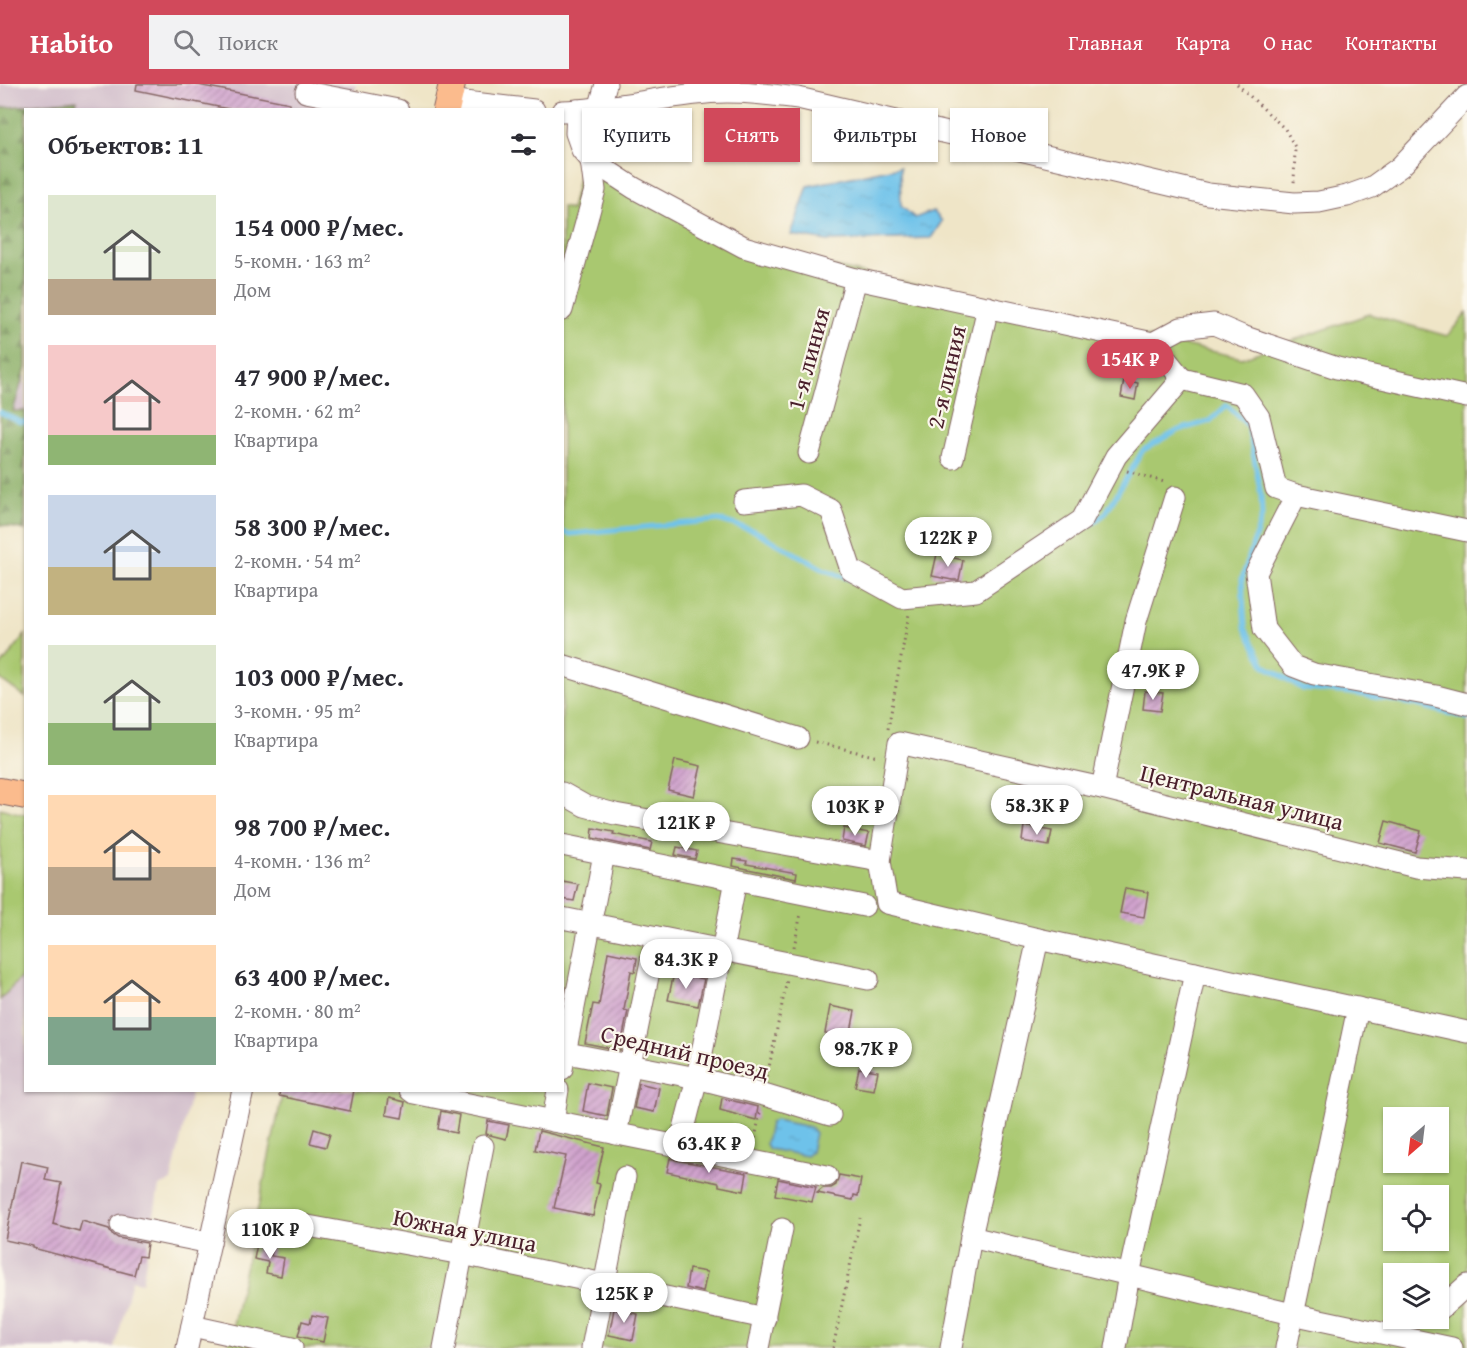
<!DOCTYPE html>
<html lang="ru">
<meta charset="utf-8">
<style>
body{margin:0;font-family:"Gentium Book Plus",serif;background:#f2f2f3;color:#2b2b33;height:100vh;display:flex;flex-direction:column;font-size:22px;white-space:nowrap}
*{box-sizing:border-box;margin:0}
p{font-size:20px;color:#7c7c81}
.icon{flex:none;width:33px;height:33px;fill:none;stroke:currentColor;stroke-width:2;stroke-linecap:round;stroke-linejoin:round}
.map{position:relative;flex:1;overflow:hidden}
.side{position:absolute;left:24px;top:24px;width:540px;height:984px;display:flex;flex-direction:column;background:#fff;border-radius:0px;box-shadow:0 2px 4px #0004}
.side>*{flex:none}
.hud{position:absolute;left:582px;top:24px;width:570px;height:54px;display:flex;gap:12px}
.needle{width:39px;rotate:208deg}
.buttons{position:absolute;left:1383px;top:1023px;display:grid;gap:12px}
.buttons a{display:grid;place-items:center;width:66px;height:66px;border-radius:0px;background:#fff;box-shadow:0 2px 4px #0004;font-size:30px}
.price{position:absolute;translate:-50% -51px;padding:0 14px;border-radius:21px;background:#fff;color:#222;font-size:20px;line-height:39px;filter:drop-shadow(0 2px 3px #0008)}
.price::after{content:'';position:absolute;left:50%;top:36px;width:18px;height:14px;margin-left:-9px;background:inherit;clip-path:polygon(0 0,100% 0,50% 100%)}
.price.selected{background:#d1495b;color:#fff}
ul{padding:0;list-style:none}
li{display:flex;align-items:center;gap:18px;height:150px;padding:0 24px}
li span{display:grid;place-items:center;flex:none;width:168px;height:120px;border-radius:0px;color:#555}
li>.icon{margin-inline-start:auto}
span .icon{width:72px;height:72px;fill:#fffc;stroke-width:1}
li b{font-size:26px}
h2{display:flex;justify-content:space-between;align-items:center;height:72px;padding:0 24px;font-size:26px}
.pill{padding:0 21px;border-radius:0px;background:#fff;box-shadow:0 2px 4px #0004;font-size:21px;line-height:54px}
.pill.selected{background:#d1495b;color:#fff}
header{display:flex;align-items:center;gap:36px;box-sizing:border-box;height:84px;padding:0 30px;background:#d1495b;color:#fff}
header strong{font-size:28px}
nav{display:flex;gap:33px;margin-inline-start:auto;font-size:21px}
.search{width:420px;height:54px;background:#f2f2f3;display:flex;align-items:center;gap:15px;box-sizing:border-box;padding:0 21px;border-radius:0px;color:#7c7c81;font-size:22px}
.map>svg:first-child{display:block}
</style>
<header>
<strong>Habito</strong>
<div class="search"><svg class="icon" aria-label="search" viewBox="0 0 24 24"><circle cx="10" cy="10" r="6"/><path d="M15 15l6 6"/></svg>Поиск</div>
<nav><a>Главная</a><a>Карта</a><a>О нас</a><a>Контакты</a></nav>
</header>
<div class="map">
<svg width="1467" height="1264" viewBox="0 0 1467 1264">
<defs>
<pattern id="forest-firs" width="22" height="20" patternUnits="userSpaceOnUse" patternTransform="scale(1.5)"><rect width="22" height="20" fill="#86ac62"/><path d="M5 1l3.5 6h-7zM16 11l3.5 6h-7z" fill="#708b51"/></pattern>
<pattern id="water-ripples" width="26" height="14" patternUnits="userSpaceOnUse" patternTransform="scale(1.5)"><rect width="26" height="14" fill="#6ec2ea"/><path d="M2 4q2-2 4 0t4 0M15 11q2-2 4 0t4 0" fill="none" stroke="#61a6c9"/></pattern>
<pattern id="building-hatch" width="6" height="6" patternUnits="userSpaceOnUse" patternTransform="scale(1.5)"><rect width="6" height="6" fill="#d0a3cd"/><path d="M-1 1l2-2M0 6l6-6M5 7l2-2" fill="none" stroke="#ab84a7"/></pattern>
</defs>
<rect width="100%" height="100%" fill="#fbf7ec"/>
<filter id="ink" filterUnits="userSpaceOnUse"><feTurbulence type="fractalNoise" baseFrequency=".0167" numOctaves="2"/><feDisplacementMap in="SourceGraphic" scale="12" xChannelSelector="R" yChannelSelector="G"/><feConvolveMatrix kernelMatrix="1 2 1 2 8 2 1 2 1" color-interpolation-filters="sRGB"/></filter>
<filter id="wash" filterUnits="userSpaceOnUse"><feTurbulence type="fractalNoise" baseFrequency=".008" numOctaves="4" result="noise"/><feDisplacementMap in="SourceGraphic" scale="24" xChannelSelector="R" yChannelSelector="G"/><feGaussianBlur stdDeviation="1.35" result="paint"/><feColorMatrix in="noise" values="0 0 0 0 0 0 0 0 0 0 0 0 0 0 0 0 0 1.4 0 .05"/><feComposite in="paint" operator="in"/></filter>
<g filter="url(#wash)">
<rect width="100%" height="100%" fill="#efe5c7"/>
<g fill="#d1bdcb">
<path d="M0,0H356L351,26L75,25L76,16L0,24Z"/>
<path d="M25,284V327L13,328Z"/>
<path d="M25,889L26,1006H180L191,1009L171,1097L159,1102L142,1199L132,1196L115,1264H0V916Z"/>
</g>
<g fill="#a9c870" stroke="#7a744e" stroke-width="1.5" fill-rule="evenodd">
<path d="M580,86L741,162L1242,274L1369,230L1447,252L1467,229V1264H228L283,1007L562,1006V123L571,126ZM1394,1034H1438V1078H1394ZM1394,1112H1438V1156H1394ZM1394,1190H1438V1234H1394Z"/>
<path d="M25,551V613L0,595V583Z"/>
<path d="M0,724L26,731L25,889L0,916Z"/>
</g>
<path fill="url(#forest-firs)" stroke="#686646" stroke-width="1.5" d="M77,16L75,25L26,26V284L13,327H25V446L0,441V24Z"/>
<g fill="url(#water-ripples)" stroke="#5c708a" stroke-width="1.5">
<path d="M900,83L901,122L915,134L933,127L942,137L931,154L828,157L791,151L808,102Z"/>
<path d="M775,1036L810,1043L815,1049L811,1068L806,1072L769,1065L766,1060L770,1039Z"/>
</g>
<g fill="none" stroke-linecap="round" stroke-linejoin="round">
<g stroke="#6ec2ea" stroke-width="5">
<path d="M0,328L20,338H26"/>
<path d="M1088,442L1105,430L1143,366L1179,346L1210,337L1227,321L1248,342L1261,411L1262,432L1242,495L1245,544L1264,581L1303,605L1352,609L1417,621L1467,634"/>
<path d="M562,448L570,450L719,436L755,447L823,485L850,495"/>
</g>
</g>
<g id="blocks">
<g fill="url(#building-hatch)">
<path d="M137,0H193L290,19V26H233L136,6Z"/>
<path d="M1124,296L1138,299L1135,316L1121,313Z"/>
<path d="M937,470L963,476L959,496H952L932,492Z"/>
<path d="M1145,607L1163,609L1160,627L1143,625Z"/>
<path d="M675,676L701,682L694,712L668,706Z"/>
<path d="M1386,737L1421,747L1415,768L1380,759Z"/>
<path d="M1024,742L1052,747L1049,762L1022,757Z"/>
<path d="M593,744L614,748L613,750L652,758L650,766L592,754Z"/>
<path d="M844,744L869,749L866,762L842,757Z"/>
<path d="M677,763L697,767L695,775L675,771Z"/>
<path d="M734,775L747,777L746,780L797,789L796,795L733,782Z"/>
<path d="M562,797L578,800L574,817L562,815Z"/>
<path d="M1125,804L1148,808L1144,833L1120,829Z"/>
<path d="M608,868L637,874L635,888L631,887L624,926L628,927L620,966L585,959L593,920L599,921Z"/>
<path d="M674,889L704,895L698,922L668,916Z"/>
<path d="M830,922L855,927L850,953L825,949Z"/>
<path d="M859,984L878,987L874,1006L855,1003Z"/>
<path d="M588,999L612,1004L607,1032L583,1027Z"/>
<path d="M639,999L659,1004L654,1028L634,1024Z"/>
<path d="M280,1006H354L350,1027L279,1012Z"/>
<path d="M389,1014L405,1018L402,1034L386,1031Z"/>
<path d="M722,1014L758,1023L756,1036L720,1026Z"/>
<path d="M441,1027L459,1031L456,1049L438,1045Z"/>
<path d="M488,1037L509,1041L506,1055L486,1050Z"/>
<path d="M314,1045L330,1050L326,1063L310,1059Z"/>
<path d="M539,1047L604,1063L596,1099L600,1100L593,1132L554,1124L566,1072L535,1066Z"/>
<path d="M670,1074L676,1076L747,1089L744,1107L719,1102V1099L667,1088Z"/>
<path d="M21,1077L48,1083L45,1096L61,1099L53,1140L79,1147L82,1137L109,1145L112,1150L118,1154L147,1159L145,1173L139,1172L134,1191L33,1164V1162L5,1156Z"/>
<path d="M839,1091L861,1095L858,1112L854,1111L853,1116L817,1109L823,1104H831L836,1101Z"/>
<path d="M778,1095L816,1103L812,1118L775,1111Z"/>
<path d="M257,1160L273,1163L271,1172L284,1174L281,1192L266,1189L268,1178L254,1175Z"/>
<path d="M689,1185L707,1188L703,1208L686,1204Z"/>
<path d="M614,1225L638,1230L633,1256L609,1251Z"/>
<path d="M312,1231L328,1234L323,1258L298,1252L302,1237L310,1239Z"/>
</g>
</g>
</g>
<g filter="url(#ink)">
<use href="#blocks" fill-opacity="0" stroke="#846462" stroke-width="1.5"/>
<g fill="none" stroke-linecap="round" stroke-linejoin="round">
<g stroke="#846462" stroke-width="23">
<g id="minor">
<path d="M306,8L398,26"/>
<path d="M448,16L534,26"/>
<path d="M599,25L606,0"/>
<path d="M577,26L576,49L582,66L591,76L634,104L744,163L856,195L1153,259L1182,295"/>
<path d="M562,27C608,25 651,15 696,10C730,5 764,10 798,14L1208,110L1294,119L1319,118L1347,112L1372,103L1400,83L1467,12"/>
<path d="M562,226L595,106L591,76"/>
<path d="M1153,259L1181,244L1214,240L1242,252L1337,284L1467,313"/>
<path d="M1182,295L1243,310L1259,333L1276,404L1296,411L1256,489L1264,545L1293,582L1314,590L1436,612L1467,620"/>
<path d="M809,369L856,195"/>
<path d="M953,374L988,223"/>
<path d="M1296,411L1467,447"/>
<path d="M744,417L801,411L831,426L851,486L902,514L976,507L1082,436L1116,372L1182,295"/>
<path d="M562,581L798,654"/>
<path d="M1102,704L1136,537L1175,413"/>
<path d="M562,709L585,722L615,730L880,777"/>
<path d="M562,761L864,822"/>
<path d="M1467,787L1416,783L1102,704L899,659L880,777L887,819L1038,855L1467,948"/>
<path d="M562,834L868,895"/>
<path d="M562,968L697,994L764,1011L830,1031"/>
<path d="M562,985L604,770"/>
<path d="M410,1006L414,1009L827,1092"/>
<path d="M553,1037L558,1006"/>
<path d="M616,1050L656,853"/>
<path d="M679,1064L697,994L736,796"/>
<path d="M297,1140L462,1170L765,1234"/>
<path d="M121,1141L210,1159"/>
<path d="M971,1153L1292,1230L1452,1264"/>
<path d="M1438,1227L1467,1201"/>
<path d="M192,1242L292,1264"/>
<path d="M187,1264L243,1006"/>
<path d="M444,1264L483,1062"/>
<path d="M592,1264L625,1093"/>
<path d="M758,1264L782,1145"/>
<path d="M951,1264L971,1153L1038,855"/>
<path d="M1116,1264L1129,1191L1195,889"/>
<path d="M1286,1264L1358,924"/>
</g>
</g>
<g stroke="#846462" stroke-width="28">
<g id="major">
<path d="M446,26L452,0"/>
<path d="M0,707L26,712"/>
</g>
</g>
<g stroke="#846462" stroke-width="3" stroke-dasharray="1.5 4.5" stroke-linecap="butt">
<path d="M1237,0L1285,45L1295,63L1294,101"/>
<path d="M1127,387L1164,398"/>
<path d="M888,645L909,530"/>
<path d="M815,658L878,673"/>
<path d="M794,863L801,829"/>
<path d="M767,993L787,896"/>
<path d="M754,1060L760,1029"/>
<path d="M833,1264L860,1134"/>
</g>
<use href="#minor" stroke="#fff" stroke-width="21"/>
<use href="#major" stroke="#fbbb8d" stroke-width="26"/>
</g>
</g>
<g text-anchor="middle" dominant-baseline="central" stroke-width="4.5" stroke-linejoin="round" paint-order="stroke">
<g font-size="24" fill="#4a1f2b" stroke="#fbf7ec">
<text transform="translate(808 275) rotate(-75)">1-я линия</text>
<text transform="translate(946 293) rotate(-77)">2-я линия</text>
<text transform="translate(1242 713) rotate(14)">Центральная улица</text>
<text transform="translate(685 968) rotate(13)">Средний проезд</text>
<text transform="translate(465 1146) rotate(11)">Южная улица</text>
</g>
</g>
</svg>
<div class="buttons">
<a><svg class="needle" viewBox="-14 -14 28 28"><path d="M0-13l5 13h-10z" fill="#e53935"/><path d="M0 13l5-13h-10z" fill="#7c7c81"/></svg></a>
<a><svg class="icon" aria-label="locate" viewBox="0 0 24 24"><circle cx="12" cy="12" r="6"/><path d="M12 2v4M12 18v4M2 12h4M18 12h4"/></svg></a>
<a><svg class="icon" aria-label="layers" viewBox="0 0 24 24"><path d="M12 4l9 5-9 5-9-5zM3 14l9 5 9-5"/></svg></a>
</div>
<b class="price selected" style="left:1130px;top:306px">154K ₽</b>
<b class="price" style="left:948px;top:484px">122K ₽</b>
<b class="price" style="left:1153px;top:617px">47.9K ₽</b>
<b class="price" style="left:1037px;top:752px">58.3K ₽</b>
<b class="price" style="left:855px;top:753px">103K ₽</b>
<b class="price" style="left:686px;top:769px">121K ₽</b>
<b class="price" style="left:686px;top:906px">84.3K ₽</b>
<b class="price" style="left:866px;top:995px">98.7K ₽</b>
<b class="price" style="left:709px;top:1090px">63.4K ₽</b>
<b class="price" style="left:270px;top:1176px">110K ₽</b>
<b class="price" style="left:624px;top:1240px">125K ₽</b>
<div class="hud">
<a class="pill">Купить</a>
<a class="pill selected">Снять</a>
<a class="pill">Фильтры</a>
<a class="pill">Новое</a>
</div>
<section class="side">
<h2>Объектов: 11<svg class="icon" aria-label="filters" viewBox="0 0 24 24"><path d="M4 7h16M4 17h16"/><circle cx="9" cy="7" r="2"/><circle cx="15" cy="17" r="2"/></svg></h2>
<ul>
<li><span style="background:linear-gradient(#dfe7d0 70%,#b9a48a 0)"><svg class="icon" aria-label="home" viewBox="0 0 24 24"><path d="M3 11l9-7 9 7M6 9v11h12V9"/></svg></span><div><b>154 000 ₽/мес.</b><p>5-комн. · 163 m²</p><p>Дом</p></div></li>
<li><span style="background:linear-gradient(#f6c9c9 75%,#8fb573 0)"><svg class="icon" aria-label="home" viewBox="0 0 24 24"><path d="M3 11l9-7 9 7M6 9v11h12V9"/></svg></span><div><b>47 900 ₽/мес.</b><p>2-комн. · 62 m²</p><p>Квартира</p></div></li>
<li><span style="background:linear-gradient(#c9d6e8 60%,#c2b280 0)"><svg class="icon" aria-label="home" viewBox="0 0 24 24"><path d="M3 11l9-7 9 7M6 9v11h12V9"/></svg></span><div><b>58 300 ₽/мес.</b><p>2-комн. · 54 m²</p><p>Квартира</p></div></li>
<li><span style="background:linear-gradient(#dfe7d0 65%,#8fb573 0)"><svg class="icon" aria-label="home" viewBox="0 0 24 24"><path d="M3 11l9-7 9 7M6 9v11h12V9"/></svg></span><div><b>103 000 ₽/мес.</b><p>3-комн. · 95 m²</p><p>Квартира</p></div></li>
<li><span style="background:linear-gradient(#ffd9b3 60%,#b9a48a 0)"><svg class="icon" aria-label="home" viewBox="0 0 24 24"><path d="M3 11l9-7 9 7M6 9v11h12V9"/></svg></span><div><b>98 700 ₽/мес.</b><p>4-комн. · 136 m²</p><p>Дом</p></div></li>
<li><span style="background:linear-gradient(#ffd9b3 60%,#7fa58c 0)"><svg class="icon" aria-label="home" viewBox="0 0 24 24"><path d="M3 11l9-7 9 7M6 9v11h12V9"/></svg></span><div><b>63 400 ₽/мес.</b><p>2-комн. · 80 m²</p><p>Квартира</p></div></li>
</ul>
</section>
</div>
